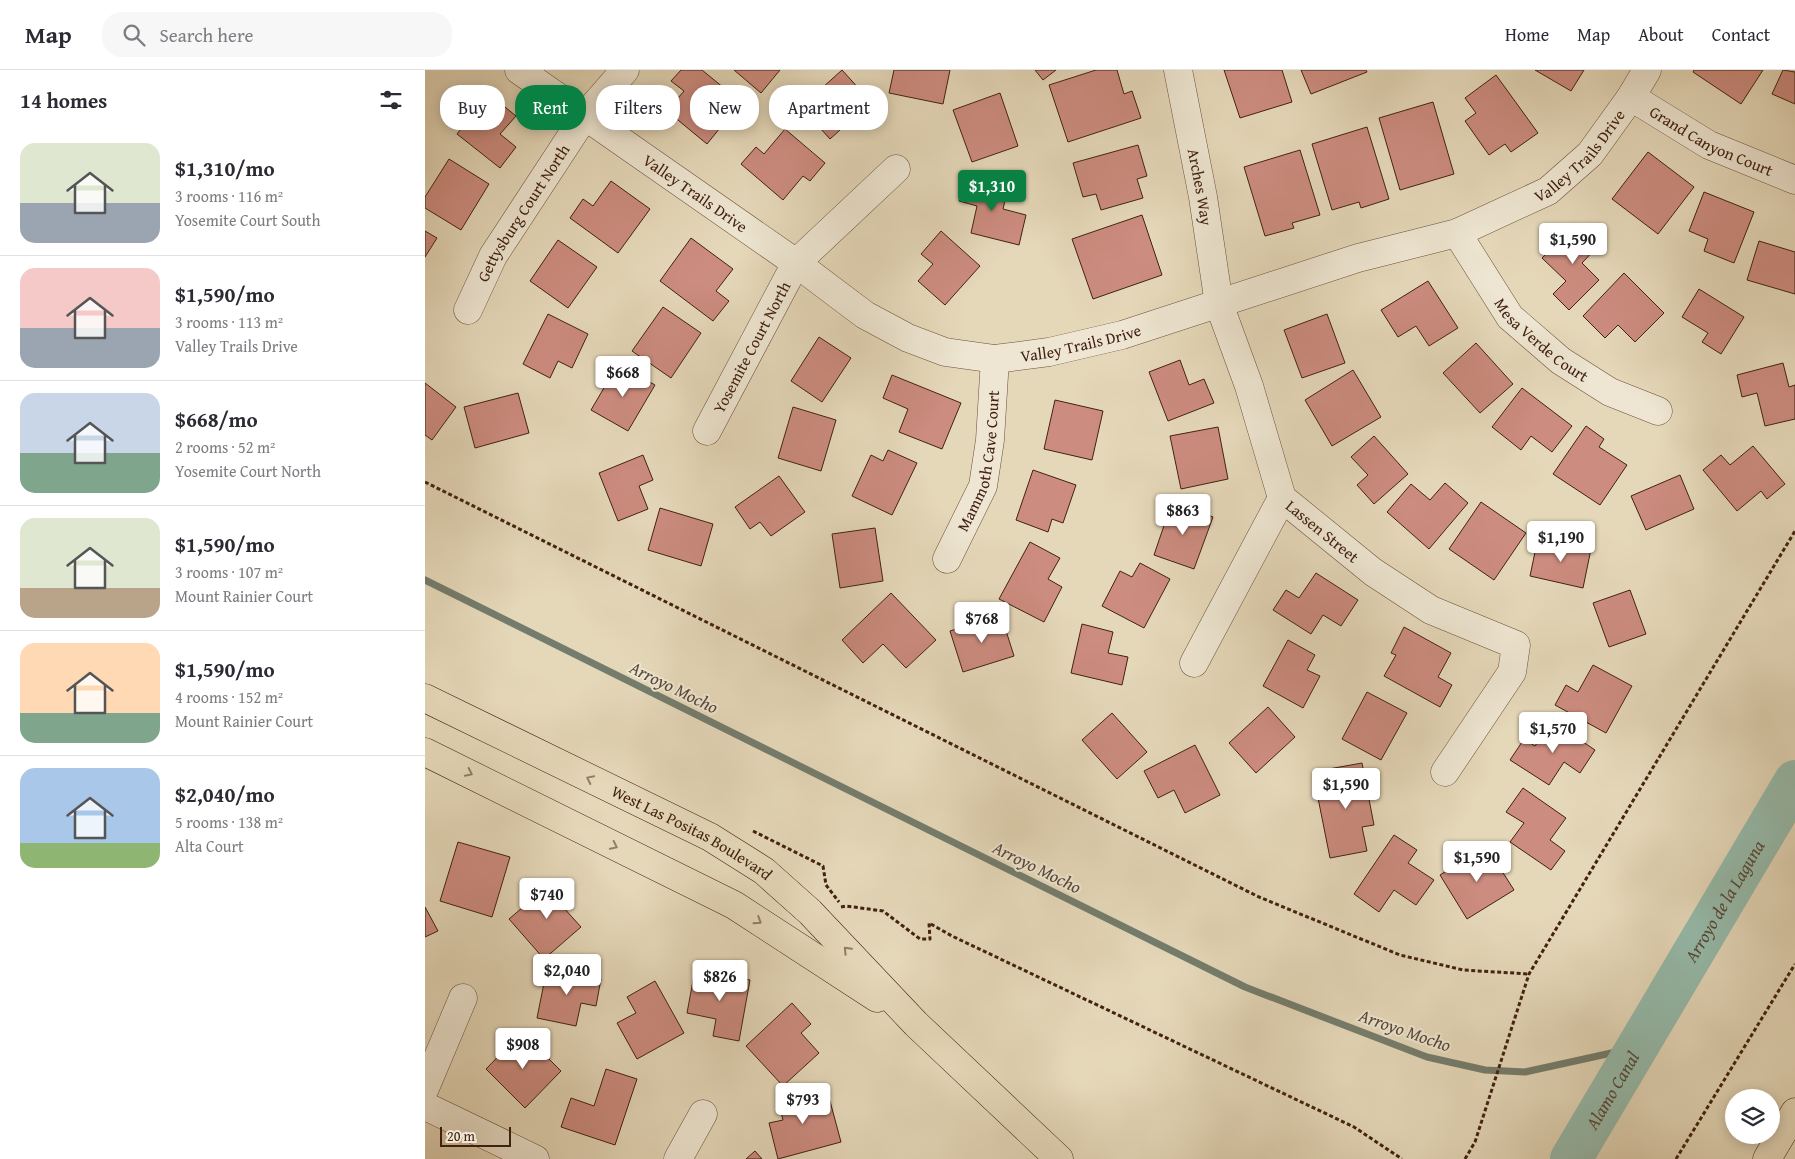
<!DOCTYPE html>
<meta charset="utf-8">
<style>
body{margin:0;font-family:"Gentium Book Plus",serif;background:#f7f7f7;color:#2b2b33;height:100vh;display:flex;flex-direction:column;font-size:19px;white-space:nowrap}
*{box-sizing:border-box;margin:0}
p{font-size:16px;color:#7c7c81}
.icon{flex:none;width:28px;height:28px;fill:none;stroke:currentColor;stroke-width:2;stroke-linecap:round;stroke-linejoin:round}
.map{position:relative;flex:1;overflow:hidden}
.side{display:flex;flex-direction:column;background:#fff;width:425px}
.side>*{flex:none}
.banner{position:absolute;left:15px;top:15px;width:475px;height:45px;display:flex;gap:10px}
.fabs{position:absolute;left:1300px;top:1019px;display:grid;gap:10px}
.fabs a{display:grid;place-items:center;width:55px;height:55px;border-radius:50%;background:#fff;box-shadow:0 2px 12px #0003;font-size:25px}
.scale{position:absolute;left:15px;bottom:12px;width:71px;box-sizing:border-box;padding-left:5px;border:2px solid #422111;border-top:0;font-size:14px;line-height:18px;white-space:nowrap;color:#422111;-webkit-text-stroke:4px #eee6d2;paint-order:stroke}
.price{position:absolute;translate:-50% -42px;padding:0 11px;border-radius:5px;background:#fff;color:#222;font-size:16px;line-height:32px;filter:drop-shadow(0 1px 2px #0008)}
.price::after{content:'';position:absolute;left:50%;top:30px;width:15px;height:11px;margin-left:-8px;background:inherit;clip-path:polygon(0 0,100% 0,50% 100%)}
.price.active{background:#0b8043;color:#fff}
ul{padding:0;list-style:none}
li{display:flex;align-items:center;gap:15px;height:125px;padding:0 20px}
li+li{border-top:1px solid #e1e1e2}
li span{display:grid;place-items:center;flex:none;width:140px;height:100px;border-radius:15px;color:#555}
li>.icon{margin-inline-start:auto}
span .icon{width:60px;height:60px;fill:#fffc;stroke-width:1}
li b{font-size:21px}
h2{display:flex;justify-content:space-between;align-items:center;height:60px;padding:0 20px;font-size:21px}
.pill{padding:0 18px;border-radius:20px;background:#fff;box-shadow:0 2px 12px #0003;font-size:18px;line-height:45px}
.pill.active{background:#0b8043;color:#fff}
header{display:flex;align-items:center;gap:30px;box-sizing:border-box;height:70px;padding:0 25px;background:#fff;border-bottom:1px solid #e1e1e2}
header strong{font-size:24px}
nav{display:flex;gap:28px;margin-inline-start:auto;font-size:18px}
.search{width:350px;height:45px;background:#f7f7f7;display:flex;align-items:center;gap:12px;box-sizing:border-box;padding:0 18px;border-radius:20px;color:#7c7c81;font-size:19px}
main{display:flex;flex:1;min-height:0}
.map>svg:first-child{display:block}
</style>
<header>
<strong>Map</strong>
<div class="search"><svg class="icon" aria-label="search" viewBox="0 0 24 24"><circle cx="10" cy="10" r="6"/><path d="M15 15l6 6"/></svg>Search here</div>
<nav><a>Home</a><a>Map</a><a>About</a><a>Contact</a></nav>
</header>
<main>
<section class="side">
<h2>14 homes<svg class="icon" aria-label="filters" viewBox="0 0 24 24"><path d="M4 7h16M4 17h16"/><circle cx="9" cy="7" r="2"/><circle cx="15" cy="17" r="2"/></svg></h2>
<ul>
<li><span style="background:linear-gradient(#dfe7d0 60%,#9aa5b1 0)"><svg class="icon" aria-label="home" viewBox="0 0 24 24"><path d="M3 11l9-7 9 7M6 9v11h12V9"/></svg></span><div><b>$1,310/mo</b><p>3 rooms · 116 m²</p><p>Yosemite Court South</p></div></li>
<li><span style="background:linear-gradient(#f6c9c9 60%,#9aa5b1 0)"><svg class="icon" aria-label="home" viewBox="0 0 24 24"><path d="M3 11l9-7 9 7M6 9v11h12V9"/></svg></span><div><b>$1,590/mo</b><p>3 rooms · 113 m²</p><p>Valley Trails Drive</p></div></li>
<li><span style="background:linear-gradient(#c9d6e8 60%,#7fa58c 0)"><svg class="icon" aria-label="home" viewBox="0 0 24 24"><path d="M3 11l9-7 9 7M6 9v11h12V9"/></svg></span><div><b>$668/mo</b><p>2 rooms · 52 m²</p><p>Yosemite Court North</p></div></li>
<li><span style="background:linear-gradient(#dfe7d0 70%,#b9a48a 0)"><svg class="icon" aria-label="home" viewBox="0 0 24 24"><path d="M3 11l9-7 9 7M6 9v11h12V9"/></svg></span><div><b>$1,590/mo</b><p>3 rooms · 107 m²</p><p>Mount Rainier Court</p></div></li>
<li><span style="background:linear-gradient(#ffd9b3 70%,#7fa58c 0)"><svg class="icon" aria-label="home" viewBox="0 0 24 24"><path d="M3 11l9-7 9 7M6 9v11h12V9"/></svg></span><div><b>$1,590/mo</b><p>4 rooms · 152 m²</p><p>Mount Rainier Court</p></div></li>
<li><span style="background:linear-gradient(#a9c7e8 75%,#8fb573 0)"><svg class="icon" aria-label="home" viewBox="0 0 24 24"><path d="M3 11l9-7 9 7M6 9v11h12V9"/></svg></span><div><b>$2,040/mo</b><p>5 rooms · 138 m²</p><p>Alta Court</p></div></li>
</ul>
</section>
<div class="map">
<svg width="1370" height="1089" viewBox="0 0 1370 1089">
<rect width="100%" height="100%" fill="#e5d8b9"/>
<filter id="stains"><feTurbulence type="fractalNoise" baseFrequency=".004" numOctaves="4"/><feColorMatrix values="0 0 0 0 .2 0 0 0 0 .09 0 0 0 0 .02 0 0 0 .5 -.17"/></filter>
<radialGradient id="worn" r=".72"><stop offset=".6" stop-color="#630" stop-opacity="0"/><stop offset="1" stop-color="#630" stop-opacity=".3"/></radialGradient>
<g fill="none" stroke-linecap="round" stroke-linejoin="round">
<path stroke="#747d6d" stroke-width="7" d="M0,510L820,917L1002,987L1060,1000L1100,1002L1191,982L1228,951"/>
<path stroke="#96bbab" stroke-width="42" id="s1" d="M1146,1089L1370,711"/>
</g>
<g fill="#cc8c7f" stroke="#422111">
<path d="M256,0H277L316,32L282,74L242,41L259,21L246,11Z"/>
<path d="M309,0H355L336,23Z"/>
<path d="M417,0L446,32L405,69L376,37Z"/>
<path d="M469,0H525L518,34L464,23Z"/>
<path d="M610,0H631L618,10Z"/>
<path d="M671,0H692L699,24L707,21L716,48L643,72L624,15Z"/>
<path d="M799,0H857L867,32L815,48Z"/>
<path d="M876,0H941L942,2L886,24Z"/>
<path d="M1110,0H1159L1146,21Z"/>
<path d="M1269,0H1338L1316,34L1268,2Z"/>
<path d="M1358,0L1370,2V34L1347,24Z"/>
<path d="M1071,5L1113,63L1086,82L1080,74L1064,85L1040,51L1051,43L1040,28Z"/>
<path d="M575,23L593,76L547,92L528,40Z"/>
<path d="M64,24L91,46L75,64L91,77L75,98L32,64Z"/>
<path d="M1008,32L1029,104L975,120L954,48Z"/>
<path d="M942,57L964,129L936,138L934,132L907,140L887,74Z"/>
<path d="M360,59L400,93L385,111L378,106L358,130L316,94L331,77L339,84Z"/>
<path d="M713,75L722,106L712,109L718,128L676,140L671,124L658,127L648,93Z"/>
<path d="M875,80L895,145L867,153L869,158L840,166L819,97Z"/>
<path d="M1223,82L1269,117L1233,164L1187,129Z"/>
<path d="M24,89L64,114L36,160L0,138V127Z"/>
<path d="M540,108L583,118L578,139L601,145L594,175L546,163L552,136L534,131Z"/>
<path d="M186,111L225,139L193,183L145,148L158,129L168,136Z"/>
<path d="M1279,122L1329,142L1309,193L1279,181L1283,169L1264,161Z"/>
<path d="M717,145L737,205L668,229L647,169Z"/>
<path d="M1152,153L1174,175L1157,193L1174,210L1144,240L1128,224L1141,211L1117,188Z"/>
<path d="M0,161L12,168L0,187Z"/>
<path d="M516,161L555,196L520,235L493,211L508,194L496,184Z"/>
<path d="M266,168L308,199L291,221L304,231L288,251L235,211Z"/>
<path d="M133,170L172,197L143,238L105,211Z"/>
<path d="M1334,171L1370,182V224L1322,210Z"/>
<path d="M1199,203L1239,243L1210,272L1193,255L1180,268L1158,246Z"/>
<path d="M1003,211L1033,258L1004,276L991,256L973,267L956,240Z"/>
<path d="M1274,219L1319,247L1296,284L1277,272L1283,263L1257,247Z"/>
<path d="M238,237L276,263L246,308L207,281Z"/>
<path d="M123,244L163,264L147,298L133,291L125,308L98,294Z"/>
<path d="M902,244L920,293L877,308L859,260Z"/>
<path d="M394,267L426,288L397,332L366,311Z"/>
<path d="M1051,273L1088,314L1055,343L1018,303Z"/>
<path d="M755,290L764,315L779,309L789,333L743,351L724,302Z"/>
<path d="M1358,293L1364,317L1370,315V349L1340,356L1332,323L1317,327L1312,305Z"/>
<path d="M193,294L230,315L203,361L166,340Z"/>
<path d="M928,300L956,347L907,376L880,330Z"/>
<path d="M467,305L536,333L517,379L474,362L483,339L458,328Z"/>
<path d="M0,313L31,337L7,370L0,365Z"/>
<path d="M1097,318L1147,356L1127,382L1106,366L1096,380L1067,357Z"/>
<path d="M93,323L104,363L50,378L39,337Z"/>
<path d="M630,330L678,341L667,390L619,379Z"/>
<path d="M368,337L411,350L396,401L353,388Z"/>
<path d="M1161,356L1179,369L1174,377L1202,395L1175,435L1128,404Z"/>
<path d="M793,357L803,409L756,419L745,366Z"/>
<path d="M949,366L983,404L949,434L932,415L943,405L926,387Z"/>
<path d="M1328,376L1360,414L1342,429L1336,421L1312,441L1278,400L1296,385L1305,395Z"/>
<path d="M463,380L492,393L467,445L427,426L446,385L458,391Z"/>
<path d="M218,385L228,410L214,416L223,439L193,451L174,403Z"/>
<path d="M608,400L651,415L638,453L627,449L623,462L591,450Z"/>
<path d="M1255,405L1269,439L1221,460L1206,426Z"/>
<path d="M354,406L380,442L346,466L335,452L325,459L310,437Z"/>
<path d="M1020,413L1043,433L1004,479L962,442L986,414L1005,430Z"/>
<path d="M747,432L788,447L769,499L729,485Z"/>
<path d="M1056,432L1101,463L1069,510L1024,479Z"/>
<path d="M235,438L288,454L276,496L223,480Z"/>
<path d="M450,458L458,511L415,518L407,464Z"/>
<path d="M1113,468L1166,479L1158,518L1105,506Z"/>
<path d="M605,472L635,488L623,509L637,517L619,552L574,529Z"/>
<path d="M715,493L745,509L719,558L677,536L695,501L707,507Z"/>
<path d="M891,503L933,530L916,556L898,545L886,564L848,540L861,520L874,528Z"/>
<path d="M1205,520L1221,564L1184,577L1168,533Z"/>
<path d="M466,523L511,570L481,598L458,574L438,593L417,570Z"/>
<path d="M576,545L589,586L538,602L525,561Z"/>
<path d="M657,554L688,562L683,583L703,587L697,615L646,603Z"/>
<path d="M979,557L1026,583L1013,607L1027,615L1015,637L959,606L971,585L966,583Z"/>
<path d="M863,570L890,585L882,600L895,606L878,638L838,616Z"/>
<path d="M1168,595L1207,616L1181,663L1130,635L1141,615L1153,622Z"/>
<path d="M942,622L982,643L956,690L917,669Z"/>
<path d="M843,637L870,667L831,703L804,673Z"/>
<path d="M687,643L722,682L692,709L657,670Z"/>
<path d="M1127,651L1170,680L1155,703L1139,692L1124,715L1085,690L1099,669L1110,676Z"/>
<path d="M770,675L795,725L760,743L749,720L733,728L719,701Z"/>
<path d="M937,693L949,755L937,757L942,781L905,788L893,728L903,726L898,700Z"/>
<path d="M1098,718L1141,748L1125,770L1140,781L1126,800L1085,772L1099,753L1081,742Z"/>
<path d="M969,765L992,780L983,793L1009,810L991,835L969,820L954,842L929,824Z"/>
<path d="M33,772L85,787L67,847L15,831Z"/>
<path d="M1061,776L1089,820L1042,849L1015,805Z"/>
<path d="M131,809L148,829L138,837L156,857L119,889L84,849Z"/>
<path d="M0,837L13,861L0,867Z"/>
<path d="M122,898L176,909L171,936L156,933L151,956L112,948Z"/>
<path d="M270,900L325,910L314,971L288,966L291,949L262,943Z"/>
<path d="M230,911L259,963L212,989L192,953L211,943L202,927Z"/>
<path d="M367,933L386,954L376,963L394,983L358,1016L321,976Z"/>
<path d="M97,962L136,1001L100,1038L61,999Z"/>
<path d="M181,999L212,1009L190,1075L136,1057L146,1028L169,1036Z"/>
<path d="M386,1018L390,1035L405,1031L416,1072L353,1089L344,1053L358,1050L352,1027Z"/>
<path d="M330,1081L337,1089H321Z"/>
</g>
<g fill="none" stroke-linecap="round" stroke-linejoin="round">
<g stroke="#6b4f3b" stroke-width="29">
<g id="minor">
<path id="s2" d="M94,0L371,193L440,245L483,268L520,282L570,289L624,282L697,265L933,188L1032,163L1123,121L1165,84L1206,27L1222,0"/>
<path id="s3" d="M753,0L778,127L794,234L824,316L857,428L948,502L1006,540L1091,575L1087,602L1020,702"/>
<path id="s4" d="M1206,27L1284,75L1370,110"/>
<path id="s5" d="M1032,163L1085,247L1136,291L1185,322L1233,341"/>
<path id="s6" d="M43,240L68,186L159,47L200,0"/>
<path id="s7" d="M282,361L371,193L471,99"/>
<path id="s8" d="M522,489L558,416L565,370L570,289"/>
<path d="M769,593L857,428"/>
<path d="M0,1018L38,928"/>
<path d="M0,1036L110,1089"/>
<path d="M253,1089L278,1044"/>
</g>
</g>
<g stroke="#422111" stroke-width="29">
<g id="major">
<path id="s9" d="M0,628L285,767L339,801L385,842L491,954L634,1089"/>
<path d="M0,682L309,835L452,928"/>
</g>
</g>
<g stroke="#422111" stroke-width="29">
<path id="highway" d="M1342,1089L1370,1042"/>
</g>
<g stroke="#422111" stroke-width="3" stroke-dasharray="4 2.5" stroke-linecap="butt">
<path d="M0,412L834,827L975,885L1038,900L1104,904"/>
<path d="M328,761L398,796L401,815L414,832"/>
<path d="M416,837L421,836L458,841L495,869H505L504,853L527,866L929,1057L977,1089"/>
<path d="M1040,1089L1050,1072L1104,904L1370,461"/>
<path d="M1251,1089L1370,894"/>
</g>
<use href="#minor" stroke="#eee6d2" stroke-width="28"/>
<use href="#major" stroke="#e5d8b9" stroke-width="28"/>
<use href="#highway" stroke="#e5d8b9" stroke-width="28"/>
</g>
<defs><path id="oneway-chevron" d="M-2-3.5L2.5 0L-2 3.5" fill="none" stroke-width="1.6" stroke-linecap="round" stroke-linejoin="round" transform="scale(1.25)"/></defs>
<g stroke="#947c65">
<use href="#oneway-chevron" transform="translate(44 703) rotate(26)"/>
<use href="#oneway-chevron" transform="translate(165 709) rotate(-154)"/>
<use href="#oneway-chevron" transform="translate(189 776) rotate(26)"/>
<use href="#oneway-chevron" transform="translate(333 851) rotate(33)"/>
<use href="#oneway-chevron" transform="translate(422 880) rotate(-134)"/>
</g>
<g text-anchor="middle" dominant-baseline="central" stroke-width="4" stroke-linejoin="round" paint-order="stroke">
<g font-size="16" fill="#422111" stroke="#eee6d2">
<text stroke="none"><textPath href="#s4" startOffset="92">Grand Canyon Court</textPath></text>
<text stroke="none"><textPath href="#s2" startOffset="1190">Valley Trails Drive</textPath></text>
<text stroke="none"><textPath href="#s3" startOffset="119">Arches Way</textPath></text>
<text stroke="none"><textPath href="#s2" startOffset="215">Valley Trails Drive</textPath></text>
<text stroke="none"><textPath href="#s6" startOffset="112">Gettysburg Court North</textPath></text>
<text stroke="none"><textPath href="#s5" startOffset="138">Mesa Verde Court</textPath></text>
<text stroke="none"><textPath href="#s2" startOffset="650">Valley Trails Drive</textPath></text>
<text stroke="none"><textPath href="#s7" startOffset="95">Yosemite Court North</textPath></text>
<text stroke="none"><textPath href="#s8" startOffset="105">Mammoth Cave Court</textPath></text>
<text stroke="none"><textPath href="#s3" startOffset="494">Lassen Street</textPath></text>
<text stroke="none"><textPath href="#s9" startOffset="299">West Las Positas Boulevard</textPath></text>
</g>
<g font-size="18" font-style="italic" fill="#574838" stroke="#eee6d2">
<text transform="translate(249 617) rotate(26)">Arroyo Mocho</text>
<text transform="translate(612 797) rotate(26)">Arroyo Mocho</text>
<text stroke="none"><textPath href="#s1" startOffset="300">Arroyo de la Laguna</textPath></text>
<text transform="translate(980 960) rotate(19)">Arroyo Mocho</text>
<text stroke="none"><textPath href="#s1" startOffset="80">Alamo Canal</textPath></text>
</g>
</g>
<rect width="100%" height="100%" filter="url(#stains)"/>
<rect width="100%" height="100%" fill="url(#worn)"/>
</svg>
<div class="fabs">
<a><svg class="icon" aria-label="layers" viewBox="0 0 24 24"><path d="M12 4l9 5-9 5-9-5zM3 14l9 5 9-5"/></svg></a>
</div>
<div class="scale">20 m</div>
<b class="price active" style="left:567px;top:142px">$1,310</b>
<b class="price" style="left:1148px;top:195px">$1,590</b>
<b class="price" style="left:198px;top:328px">$668</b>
<b class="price" style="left:758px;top:466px">$863</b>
<b class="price" style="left:1136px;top:493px">$1,190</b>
<b class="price" style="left:557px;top:574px">$768</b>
<b class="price" style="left:1128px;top:684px">$1,570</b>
<b class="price" style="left:921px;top:740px">$1,590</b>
<b class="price" style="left:1052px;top:813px">$1,590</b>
<b class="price" style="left:122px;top:850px">$740</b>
<b class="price" style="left:142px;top:926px">$2,040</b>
<b class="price" style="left:295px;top:932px">$826</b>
<b class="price" style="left:98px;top:1000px">$908</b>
<b class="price" style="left:378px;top:1055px">$793</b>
<div class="banner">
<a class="pill">Buy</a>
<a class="pill active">Rent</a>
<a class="pill">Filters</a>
<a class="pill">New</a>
<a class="pill">Apartment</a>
</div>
</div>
</main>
